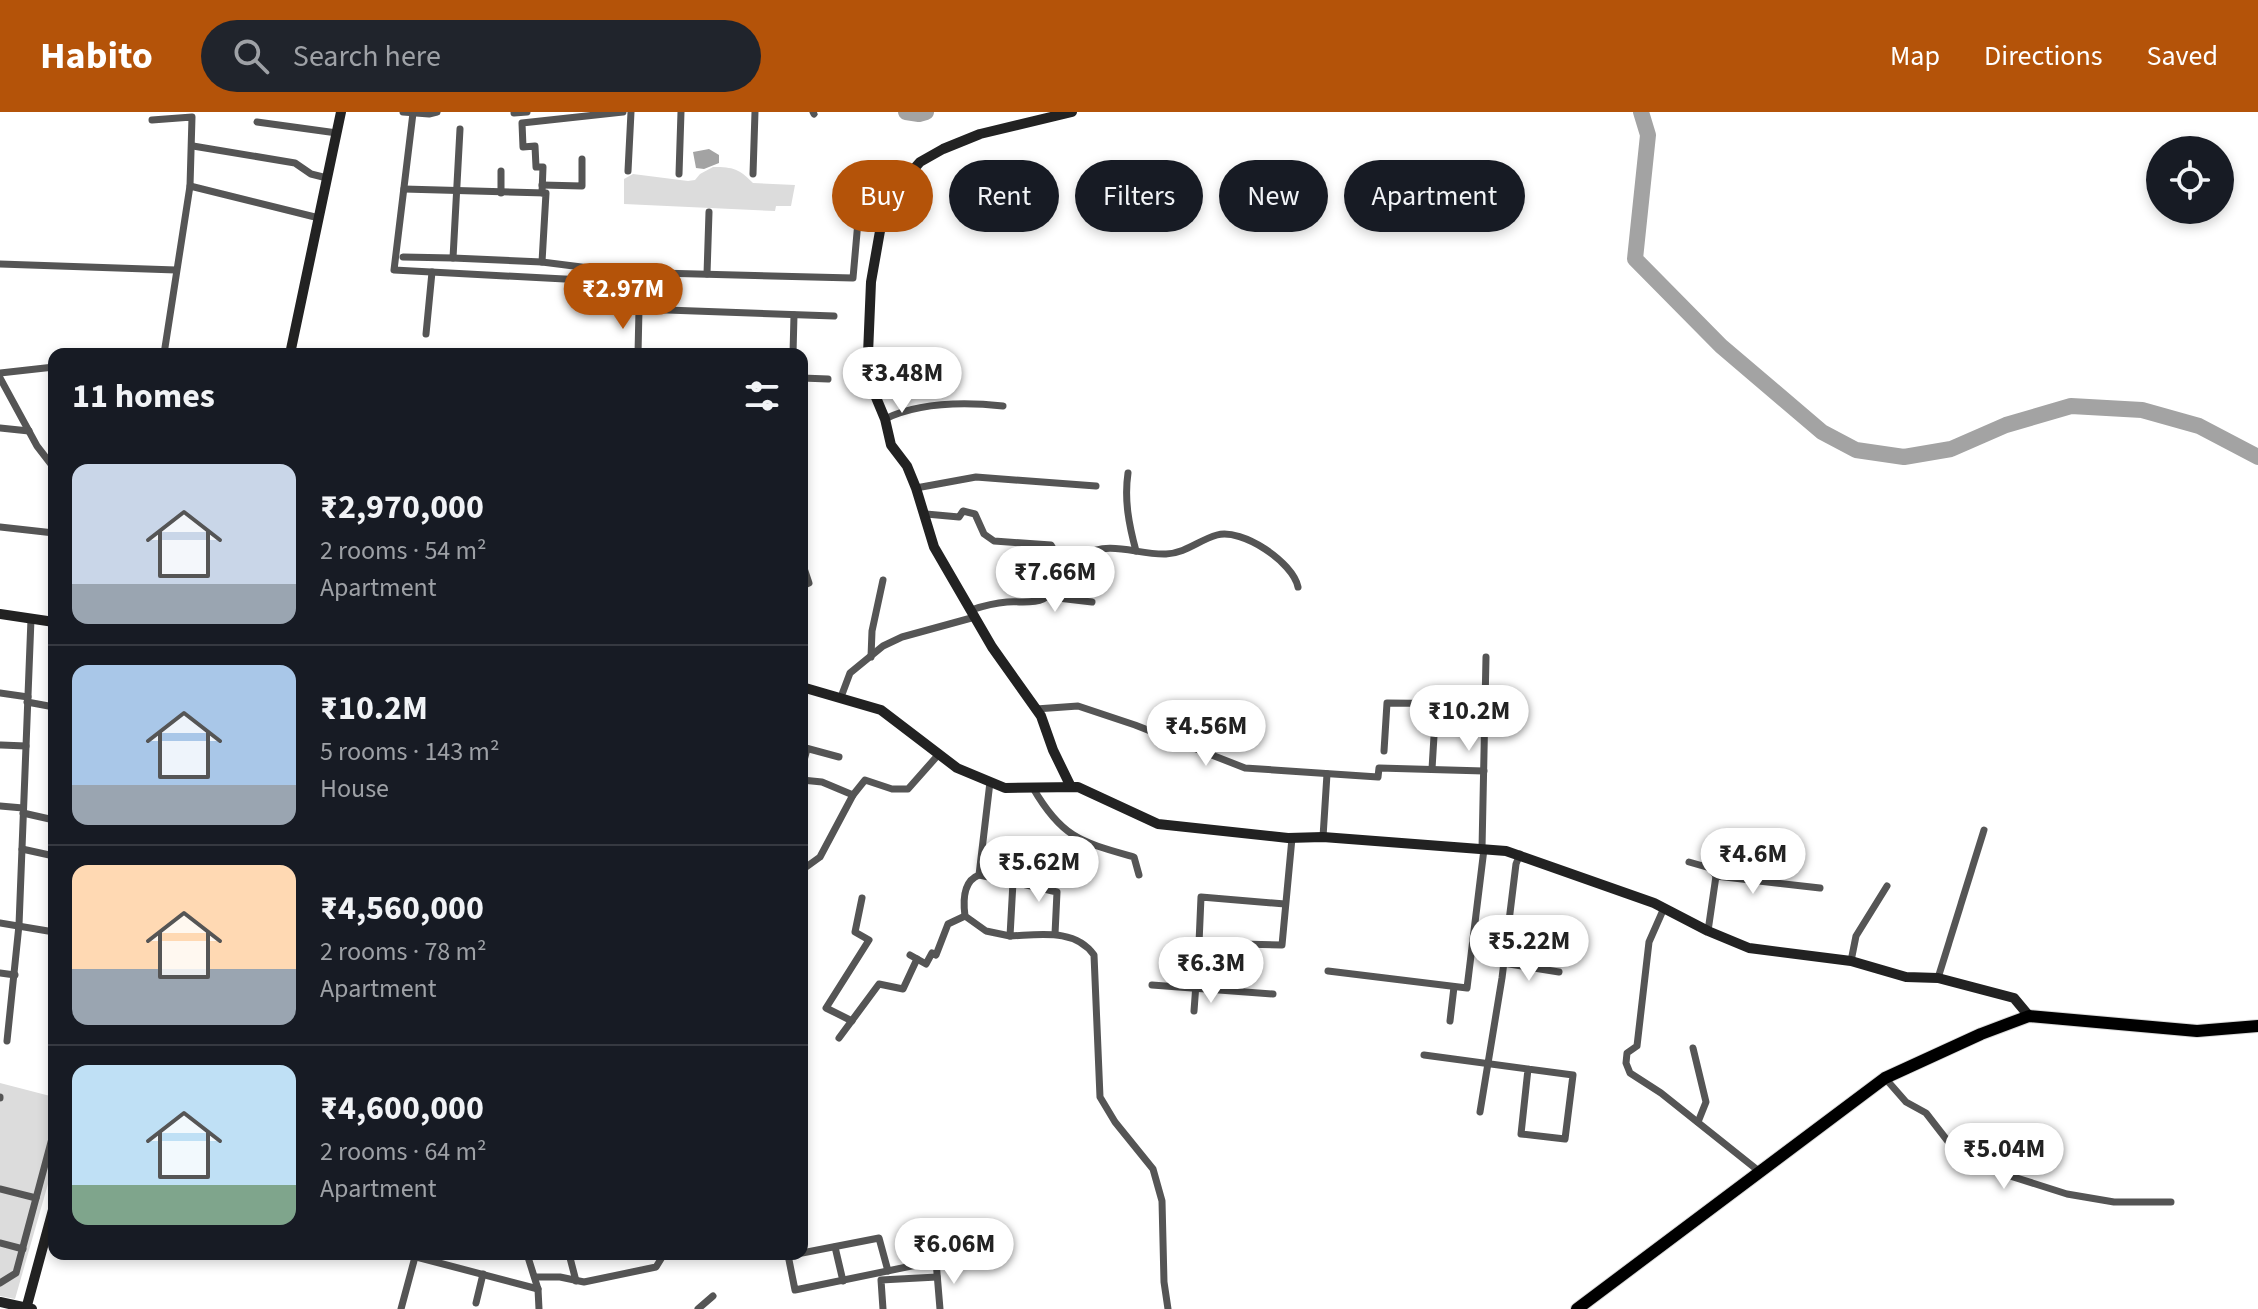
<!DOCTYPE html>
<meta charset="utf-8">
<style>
body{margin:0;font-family:"Source Sans 3",sans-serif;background:#20242c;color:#f1f3f6;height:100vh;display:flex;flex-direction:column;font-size:30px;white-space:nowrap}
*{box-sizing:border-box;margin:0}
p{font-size:26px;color:#9ea1a6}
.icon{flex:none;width:44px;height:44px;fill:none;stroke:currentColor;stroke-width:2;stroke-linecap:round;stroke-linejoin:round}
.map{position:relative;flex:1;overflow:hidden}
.panel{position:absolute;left:48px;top:236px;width:760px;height:912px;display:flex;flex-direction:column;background:#171b24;border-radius:16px;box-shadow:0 4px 12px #0003}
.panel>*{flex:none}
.top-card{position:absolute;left:832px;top:48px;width:760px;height:72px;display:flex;gap:16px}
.fabs{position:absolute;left:2146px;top:24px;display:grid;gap:16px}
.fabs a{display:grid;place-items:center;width:88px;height:88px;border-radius:50%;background:#171b24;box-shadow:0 4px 12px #0003;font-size:40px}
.price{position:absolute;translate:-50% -68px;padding:0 18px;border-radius:28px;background:#fff;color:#222;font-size:26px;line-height:52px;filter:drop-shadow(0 2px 4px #0008)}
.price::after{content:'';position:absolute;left:50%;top:48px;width:24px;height:18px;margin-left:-12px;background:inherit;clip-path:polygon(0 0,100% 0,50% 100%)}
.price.selected{background:#b45309;color:#fff}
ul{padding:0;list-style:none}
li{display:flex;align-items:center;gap:24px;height:200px;padding:0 24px}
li+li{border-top:2px solid #363941}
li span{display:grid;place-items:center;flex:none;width:224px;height:160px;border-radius:16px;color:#555}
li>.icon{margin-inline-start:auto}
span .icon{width:96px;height:96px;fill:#fffc;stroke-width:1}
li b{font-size:34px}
h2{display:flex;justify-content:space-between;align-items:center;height:96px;padding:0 24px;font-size:34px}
.chip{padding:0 28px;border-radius:36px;background:#171b24;box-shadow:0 4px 12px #0003;font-size:28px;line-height:72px}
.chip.selected{background:#b45309;color:#fff}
header{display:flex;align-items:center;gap:48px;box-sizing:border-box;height:112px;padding:0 40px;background:#b45309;color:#fff}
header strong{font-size:38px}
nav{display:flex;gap:44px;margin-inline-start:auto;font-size:28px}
.search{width:560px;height:72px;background:#20242c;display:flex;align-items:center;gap:20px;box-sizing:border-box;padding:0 28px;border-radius:44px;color:#9ea1a6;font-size:30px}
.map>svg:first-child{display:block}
</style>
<header>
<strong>Habito</strong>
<div class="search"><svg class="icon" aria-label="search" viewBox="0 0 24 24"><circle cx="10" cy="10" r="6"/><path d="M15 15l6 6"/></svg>Search here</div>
<nav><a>Map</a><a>Directions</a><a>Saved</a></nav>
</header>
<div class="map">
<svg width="2258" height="1197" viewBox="0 0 2258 1197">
<rect width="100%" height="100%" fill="#fff"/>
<g fill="#dcdcdc">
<path d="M713,55C734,55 739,57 753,71L795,73L791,94H776L775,99L624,92V67L633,62L688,69L695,68L700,62Z"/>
<path d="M0,971L54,985V1051L15,1187L0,1184Z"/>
</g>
<path fill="#a3a3a3" d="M709,37L719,43V51L704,57L696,56L693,40Z"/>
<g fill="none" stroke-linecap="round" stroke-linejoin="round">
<g stroke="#a3a3a3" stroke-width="16">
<path d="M906,0L919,2L926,0"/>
<path d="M1641,0L1648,23L1635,147L1721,234L1822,320L1856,338L1904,345L1951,337L2006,313L2071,294L2142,298L2199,314L2258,345"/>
</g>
<g stroke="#dbdbdb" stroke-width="14">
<path id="primary" d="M1577,1197L1885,966L1981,922L2029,904L2197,919L2258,914"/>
</g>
<g stroke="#555" stroke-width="7">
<path d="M403,0L429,2L437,0"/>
<path d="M813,0L814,2"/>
<path d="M413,1L394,158L640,171L639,197L834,204"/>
<path d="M514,1L527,0"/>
<path d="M152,8L192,5L190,74"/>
<path d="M257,10L337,21"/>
<path d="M193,34L295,51L311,62L327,66"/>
<path d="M628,59L631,0"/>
<path d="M679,62L681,0"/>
<path d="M753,62L755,0"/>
<path d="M542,73L582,74V47"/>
<path d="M404,77L546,81L542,150"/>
<path d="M501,81V59"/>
<path d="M542,81L543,55H536L535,34L523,35L522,11L623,0"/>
<path d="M403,145L453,146L460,17"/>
<path d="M453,146L542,150L621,160L853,166L859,98"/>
<path d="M0,152L176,158"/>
<path d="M707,162L709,100"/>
<path d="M426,222L432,160"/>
<path d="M164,242L190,74L319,106"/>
<path d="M638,242L639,197"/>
<path d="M793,242L794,203"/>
<path d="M0,261L54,255"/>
<path d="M0,266L37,334L54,356"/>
<path d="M802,266L828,267"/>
<path d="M885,307C920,290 965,290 1003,294"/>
<path d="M0,316L29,319"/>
<path d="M1128,361C1124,388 1129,413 1136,439"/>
<path d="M916,376L976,365L1096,374"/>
<path d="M926,402L959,405L963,399L975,402L984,422L994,429L1051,433L1066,459"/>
<path d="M0,415L54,421"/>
<path d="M802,450L809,471L802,474"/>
<path d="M1059,474L1058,486L1092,490"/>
<path d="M971,498C983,494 994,491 1007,490C1019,489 1032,492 1043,487C1062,478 1064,453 1083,443C1111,428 1137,443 1166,442C1186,441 1199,428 1217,423C1242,416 1293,450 1298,475"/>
<path d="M871,545L872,519L883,468"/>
<path d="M0,581L28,585"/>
<path d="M841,585L850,561L883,534L902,525L975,505"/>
<path d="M27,590L54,595"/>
<path d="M1036,597L1078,594L1135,613L1245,656L1378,665L1379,656L1484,659"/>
<path d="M1,633L26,634"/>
<path d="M802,635L839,645"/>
<path d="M1384,639L1387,591L1485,592"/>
<path d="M802,656L807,637"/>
<path d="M1432,657L1436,591"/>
<path d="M802,668L822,670L853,683L820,745L802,758"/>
<path d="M990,670L979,763L1013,770L1010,824C1039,823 1075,816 1094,843L1100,985L1115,1010L1153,1057L1162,1089L1164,1170L1168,1197"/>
<path d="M1033,676C1062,726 1081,730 1134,745L1139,763"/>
<path d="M853,683L865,668L892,677H908L939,642"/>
<path d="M0,694L23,696"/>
<path d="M23,701L54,708"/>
<path d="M1323,725L1327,662"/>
<path d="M22,737L54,744"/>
<path d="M1482,737L1486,545"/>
<path d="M1689,750L1710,756L1716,764"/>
<path d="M979,763C963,769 963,789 965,804L986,819L1010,824"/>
<path d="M1013,770L1057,780L1055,822"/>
<path d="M1664,796L1649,830L1637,934L1627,941L1626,951L1630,961L1661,981L1760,1060"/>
<path d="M0,811L54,820"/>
<path d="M1708,819L1716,764L1820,776"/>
<path d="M1199,831L1201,785L1285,792"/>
<path d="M910,843L926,852L932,841L936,843L948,812L965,804"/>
<path d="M1851,849L1856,824L1887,774"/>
<path d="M1503,851L1559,860"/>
<path d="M1328,859L1467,876L1484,737"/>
<path d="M0,861L15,863"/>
<path d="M1938,866L1984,718"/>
<path d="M1152,873L1273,882"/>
<path d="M1194,899L1199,831L1282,833L1292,726"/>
<path d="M852,909L826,896L869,828L855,820L862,786"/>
<path d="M1450,909L1454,875"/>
<path d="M839,926L879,872L903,877L917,847"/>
<path d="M7,929L19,813L31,507"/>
<path d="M1693,936L1706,990L1698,1010"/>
<path d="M1424,943L1573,963L1565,1027L1521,1022L1528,957"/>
<path d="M1885,966L1906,990L1926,1001L1950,1032L1985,1056L2067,1082L2114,1090H2171"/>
<path d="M0,986V985"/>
<path d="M1480,1000L1502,866L1516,752L1520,742"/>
<path d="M0,1077L36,1086"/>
<path d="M0,1131L23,1137"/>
<path d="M835,1135L843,1169"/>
<path d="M802,1141L879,1126L888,1159"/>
<path d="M405,1142L538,1177"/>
<path d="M527,1142L538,1177L539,1197"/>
<path d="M569,1142L576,1169"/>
<path d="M794,1142L788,1143L795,1178L936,1149L940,1197"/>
<path d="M535,1165H560L584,1170L656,1155L664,1142"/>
<path d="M0,1171L16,1161L54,1019"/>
<path d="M476,1191L483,1162"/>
<path d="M401,1197L415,1145"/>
<path d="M698,1197L713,1184"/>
<path d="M883,1197L881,1168L937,1165"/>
</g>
<g stroke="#222" stroke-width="10">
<path d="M290,242L341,0"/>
<path d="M0,502L54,510"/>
<path d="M802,575L881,598L957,656L1005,676L1078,675L1158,712L1288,726L1323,725L1506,739L1654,791L1708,819L1749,836L1851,849L1906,865L1938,866L2014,886L2029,904"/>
<path d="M1071,675L1053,638L1041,604L992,535L934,435L916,376L907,354L891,333L885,307L870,271L868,242L871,170L880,119L899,74L920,50L943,37L980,22L1072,0"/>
<path d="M0,1190L32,1197"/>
<path d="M26,1197L54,1094"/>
</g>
<use href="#primary" stroke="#000" stroke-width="12"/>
</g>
</svg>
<div class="fabs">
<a><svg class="icon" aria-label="locate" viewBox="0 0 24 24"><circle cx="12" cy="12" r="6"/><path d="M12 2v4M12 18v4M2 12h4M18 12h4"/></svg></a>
</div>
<b class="price selected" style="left:623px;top:219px">₹2.97M</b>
<b class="price" style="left:902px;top:303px">₹3.48M</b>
<b class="price" style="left:1055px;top:502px">₹7.66M</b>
<b class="price" style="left:1469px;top:641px">₹10.2M</b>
<b class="price" style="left:1206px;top:656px">₹4.56M</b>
<b class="price" style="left:1753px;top:784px">₹4.6M</b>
<b class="price" style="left:1039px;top:792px">₹5.62M</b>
<b class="price" style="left:1529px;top:871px">₹5.22M</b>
<b class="price" style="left:1211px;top:893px">₹6.3M</b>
<b class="price" style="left:2004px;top:1079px">₹5.04M</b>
<b class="price" style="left:954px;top:1174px">₹6.06M</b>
<div class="top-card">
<a class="chip selected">Buy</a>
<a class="chip">Rent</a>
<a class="chip">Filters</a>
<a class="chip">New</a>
<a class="chip">Apartment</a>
</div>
<section class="panel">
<h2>11 homes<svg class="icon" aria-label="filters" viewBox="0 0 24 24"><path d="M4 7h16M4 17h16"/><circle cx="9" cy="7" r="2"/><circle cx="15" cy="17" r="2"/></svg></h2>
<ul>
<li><span style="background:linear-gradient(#c9d6e8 75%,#9aa5b1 0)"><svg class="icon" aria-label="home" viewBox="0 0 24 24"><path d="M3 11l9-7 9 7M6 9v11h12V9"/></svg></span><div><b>₹2,970,000</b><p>2 rooms · 54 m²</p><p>Apartment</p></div></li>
<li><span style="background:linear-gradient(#a9c7e8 75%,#9aa5b1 0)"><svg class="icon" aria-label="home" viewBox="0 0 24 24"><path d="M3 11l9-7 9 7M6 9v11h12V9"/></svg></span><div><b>₹10.2M</b><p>5 rooms · 143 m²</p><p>House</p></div></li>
<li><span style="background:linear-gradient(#ffd9b3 65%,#9aa5b1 0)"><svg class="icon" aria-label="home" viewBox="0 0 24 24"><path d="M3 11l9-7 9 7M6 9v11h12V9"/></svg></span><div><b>₹4,560,000</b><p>2 rooms · 78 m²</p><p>Apartment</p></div></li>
<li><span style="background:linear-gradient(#bfe0f5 75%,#7fa58c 0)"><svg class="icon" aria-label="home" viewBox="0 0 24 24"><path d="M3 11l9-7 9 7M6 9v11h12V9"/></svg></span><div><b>₹4,600,000</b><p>2 rooms · 64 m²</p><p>Apartment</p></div></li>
</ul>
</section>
</div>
